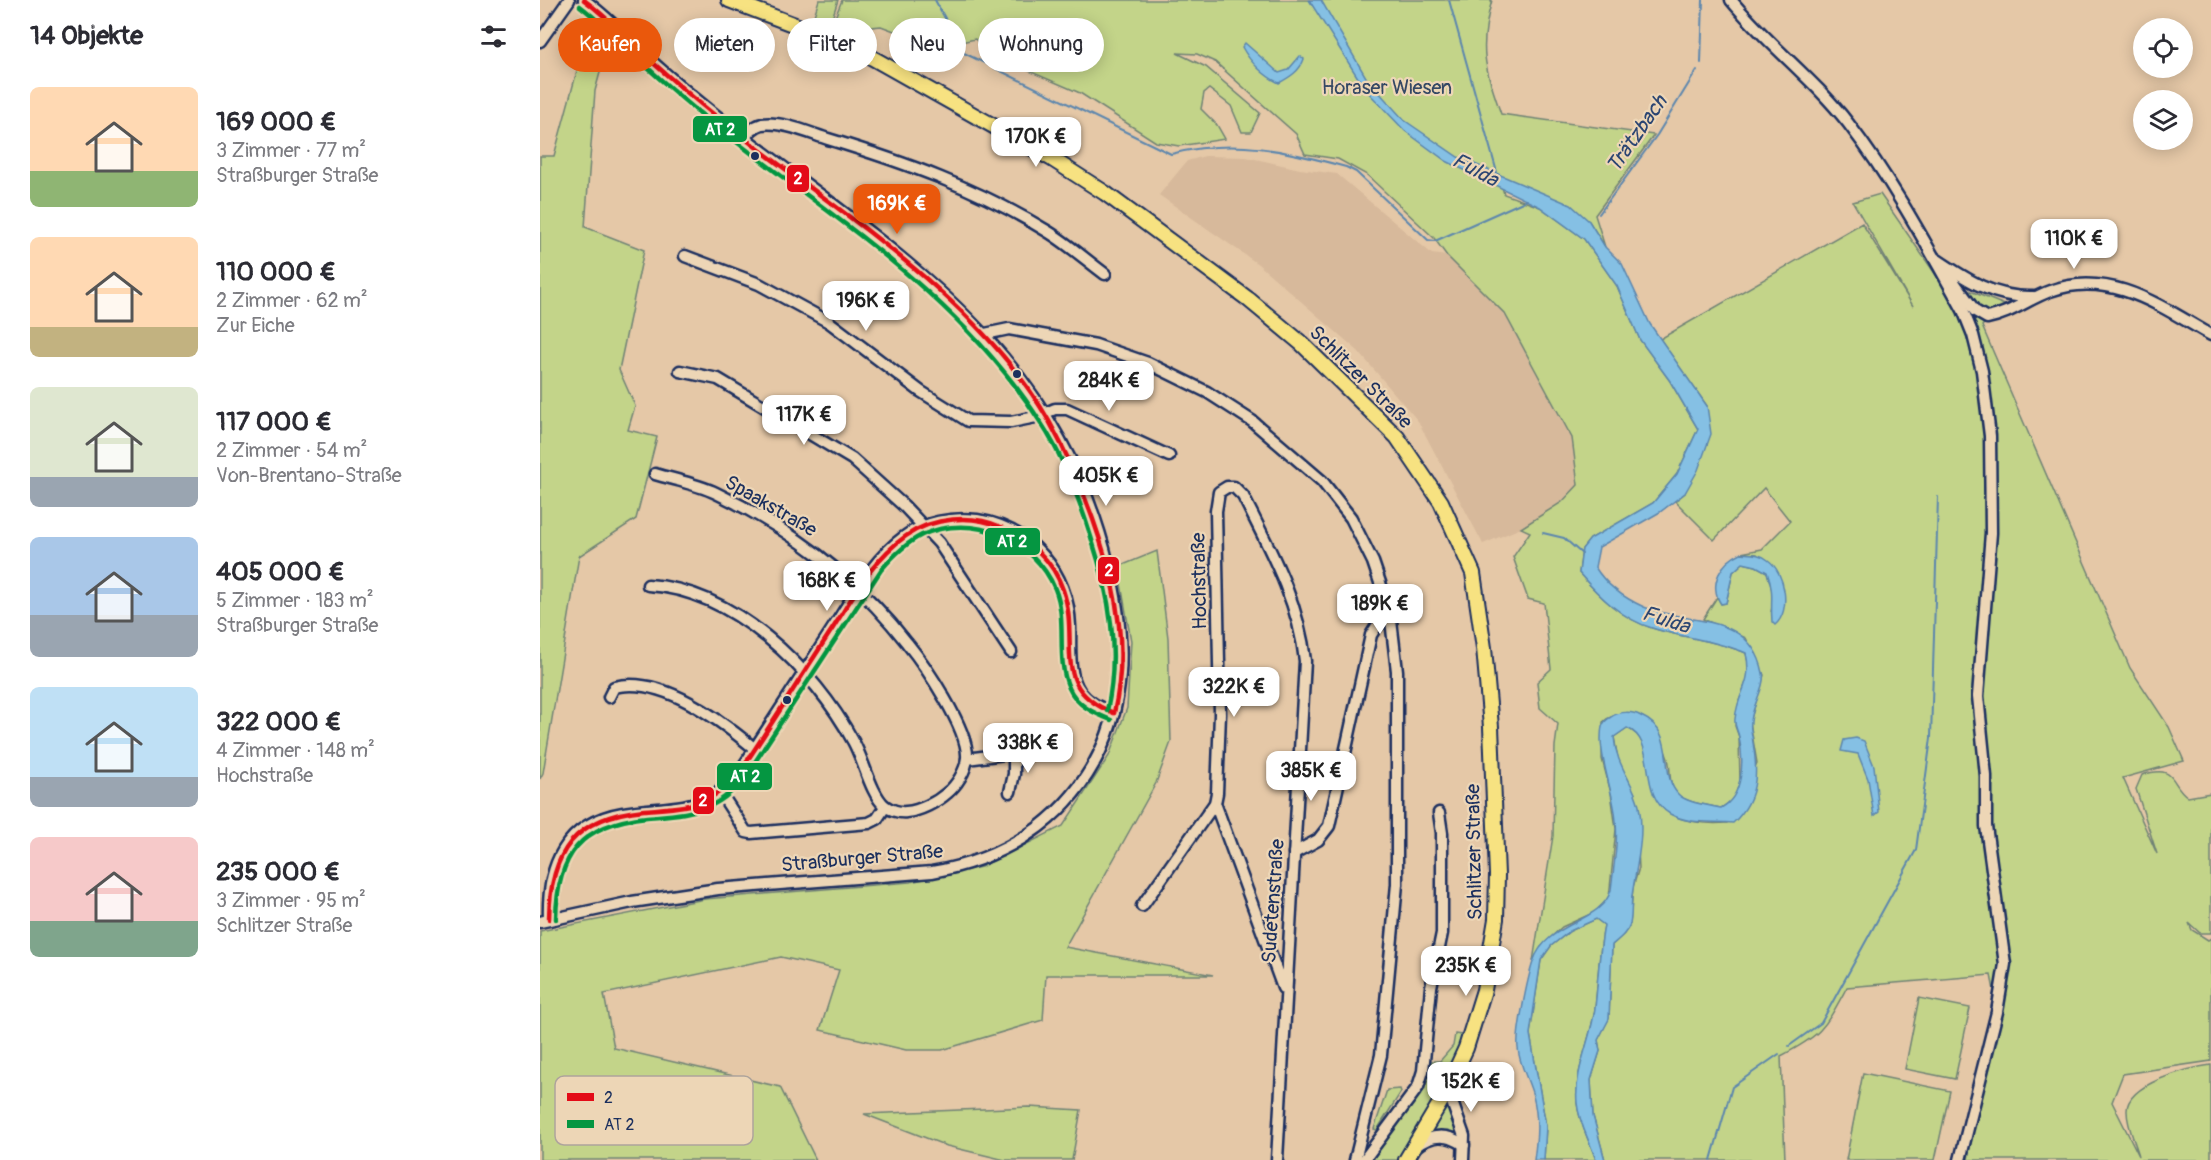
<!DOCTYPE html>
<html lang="de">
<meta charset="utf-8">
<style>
body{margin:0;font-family:Pangolin,sans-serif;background:#f2f2f3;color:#2b2b33;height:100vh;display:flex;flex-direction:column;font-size:22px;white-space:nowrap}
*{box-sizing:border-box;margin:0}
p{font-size:20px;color:#7c7c81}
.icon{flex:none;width:33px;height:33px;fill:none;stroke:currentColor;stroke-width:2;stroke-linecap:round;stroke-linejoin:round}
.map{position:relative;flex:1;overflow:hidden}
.drawer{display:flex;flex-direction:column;background:#fff;width:540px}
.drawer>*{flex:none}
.banner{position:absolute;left:18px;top:18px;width:570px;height:54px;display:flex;gap:12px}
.buttons{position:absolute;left:1593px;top:18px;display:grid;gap:12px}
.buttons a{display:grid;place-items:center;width:60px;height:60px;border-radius:50%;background:#fff;box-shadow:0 3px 15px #0003;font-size:30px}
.price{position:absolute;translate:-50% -51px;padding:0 14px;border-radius:12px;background:#fff;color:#222;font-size:20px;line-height:39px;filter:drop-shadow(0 2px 3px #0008)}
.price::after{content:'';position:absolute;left:50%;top:36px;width:18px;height:14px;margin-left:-9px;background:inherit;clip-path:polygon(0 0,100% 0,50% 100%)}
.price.on{background:#ea580c;color:#fff}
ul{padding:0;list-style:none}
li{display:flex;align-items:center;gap:18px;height:150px;padding:0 30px}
li span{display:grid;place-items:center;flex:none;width:168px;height:120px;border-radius:9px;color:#555}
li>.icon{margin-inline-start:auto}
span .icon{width:72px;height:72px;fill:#fffc;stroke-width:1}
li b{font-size:26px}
h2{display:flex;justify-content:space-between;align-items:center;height:72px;padding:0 30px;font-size:26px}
.tag{padding:0 21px;border-radius:27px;background:#fff;box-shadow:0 3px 15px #0003;font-size:21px;line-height:54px}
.tag.on{background:#ea580c;color:#fff}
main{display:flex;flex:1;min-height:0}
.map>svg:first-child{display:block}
</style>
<main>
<section class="drawer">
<h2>14 Objekte<svg class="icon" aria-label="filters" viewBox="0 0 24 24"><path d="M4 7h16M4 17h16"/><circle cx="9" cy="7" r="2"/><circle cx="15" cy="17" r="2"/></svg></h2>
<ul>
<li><span style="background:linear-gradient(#ffd9b3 70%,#8fb573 0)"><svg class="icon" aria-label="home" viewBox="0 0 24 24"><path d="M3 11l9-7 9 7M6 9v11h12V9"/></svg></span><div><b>169 000 €</b><p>3 Zimmer · 77 m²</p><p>Straßburger Straße</p></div></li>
<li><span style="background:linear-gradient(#ffd9b3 75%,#c2b280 0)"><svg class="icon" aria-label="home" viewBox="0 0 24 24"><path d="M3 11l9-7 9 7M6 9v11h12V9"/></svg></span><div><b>110 000 €</b><p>2 Zimmer · 62 m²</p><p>Zur Eiche</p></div></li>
<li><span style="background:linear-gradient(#dfe7d0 75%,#9aa5b1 0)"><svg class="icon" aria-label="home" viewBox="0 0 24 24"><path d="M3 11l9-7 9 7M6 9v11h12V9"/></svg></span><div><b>117 000 €</b><p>2 Zimmer · 54 m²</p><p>Von-Brentano-Straße</p></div></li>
<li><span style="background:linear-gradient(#a9c7e8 65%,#9aa5b1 0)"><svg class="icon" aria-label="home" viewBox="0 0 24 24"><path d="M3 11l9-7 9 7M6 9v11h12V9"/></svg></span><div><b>405 000 €</b><p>5 Zimmer · 183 m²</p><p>Straßburger Straße</p></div></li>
<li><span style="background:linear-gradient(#bfe0f5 75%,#9aa5b1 0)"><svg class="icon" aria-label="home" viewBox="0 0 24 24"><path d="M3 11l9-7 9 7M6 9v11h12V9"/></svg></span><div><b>322 000 €</b><p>4 Zimmer · 148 m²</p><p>Hochstraße</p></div></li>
<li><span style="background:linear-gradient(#f6c9c9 70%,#7fa58c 0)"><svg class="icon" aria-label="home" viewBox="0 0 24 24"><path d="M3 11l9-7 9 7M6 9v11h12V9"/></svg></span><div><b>235 000 €</b><p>3 Zimmer · 95 m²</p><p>Schlitzer Straße</p></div></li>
</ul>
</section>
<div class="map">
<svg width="1671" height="1160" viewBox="0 0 1671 1160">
<rect width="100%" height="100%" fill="#e5c8a7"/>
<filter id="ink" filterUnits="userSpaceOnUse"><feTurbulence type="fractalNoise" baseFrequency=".0167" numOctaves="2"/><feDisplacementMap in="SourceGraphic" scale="12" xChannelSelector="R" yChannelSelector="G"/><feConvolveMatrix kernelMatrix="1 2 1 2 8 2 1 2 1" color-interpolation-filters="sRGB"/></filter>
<g filter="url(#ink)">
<path fill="#d7b99b" d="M665,156L706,157L760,169L797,174L892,254L907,256L965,314L1032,438L1038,485L1023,502L981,528L943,544L878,421L818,351L718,264L619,195L647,161Z"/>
<g fill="#c3d489" stroke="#6f8274" stroke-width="1.5">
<path d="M279,0H298L289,28L272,22Z"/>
<path d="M302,0H952C938,50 945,67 961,114L1114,135L1055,215L1065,247L1049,221L959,177L964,194L1000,207L1044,239L1077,286L1100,340L1130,381L1158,429L1137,474L1113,503L1050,539L1042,549L1039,573C1059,596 1082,619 1112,628C1143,638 1175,640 1206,653L1210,672L1199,701L1195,726L1199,737L1200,781L1194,799L1181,808C1169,805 1146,803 1137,794C1127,782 1132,772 1128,759C1121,739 1113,713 1089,714C1078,715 1071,715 1063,722L1062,759L1071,793L1076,829L1069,898L1055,912L1022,927L1001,947L993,961L1013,836L1015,746L1018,724L1000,708L997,682L1011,669L1004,603L988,599L973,557L990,532L981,528L1022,502L1038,485L1032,438L965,314L907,256L894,238L827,175L798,159L765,154L756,134L675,62L657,54L637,53L666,67L720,113L711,132H702L691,106L669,89L664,93L661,109L677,125L685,139L639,146L616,142L540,93L450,54L435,39L397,47L341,26L312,29L292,25Z"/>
<path d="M51,19L71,32L55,91L45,227L104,250L79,370L95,406L88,430L117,437L96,519L39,556L3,773L0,779V156H14Z"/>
<path d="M1340,194L1398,278L1467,306L1452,315L1442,326L1590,668L1629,727L1644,761L1583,778L1617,854L1596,789L1602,775C1638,764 1629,784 1648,797L1671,793V933H1660L1649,923L1652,930L1668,940L1671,938V1061L1583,1074L1572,1102L1599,1156C1595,1141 1587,1127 1587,1111C1586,1084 1648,1068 1671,1065V1160H1428L1454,990L1451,975L1307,987C1284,1029 1283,1034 1241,1056L1245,1160H1065L1053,1116L1051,1080L1060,1051L1058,1040L1069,1018L1072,945L1084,934L1090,924L1093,887L1099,868L1095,794L1079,765L1074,737L1087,728C1131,746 1075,830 1187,823L1217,763L1210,722L1224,675L1206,638L1163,619L1177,597L1181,604L1186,603L1193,572L1203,563L1216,566L1227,572L1234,597L1231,612L1243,587L1217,554L1201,553L1222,549L1250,521L1224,488L1174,540L1135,501L1145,493L1167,406L1120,339L1322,223L1373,306L1313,202Z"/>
<path d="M617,551L628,638L631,742L616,783L525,947L673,975H506L503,1020L402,1050H366L280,1030L299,970L241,957L64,994L74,1048L240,1087L276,1160H0V931L165,899L370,882L441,867L523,826L569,756L587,708L591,641L578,567Z"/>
<path d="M1056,919L1064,925C1059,953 1058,980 1055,1008C1051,1040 1034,1071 1037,1103C1039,1124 1050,1141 1056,1160H1004L1006,1126L990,1034L1001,960L1011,946L1030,931Z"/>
<path d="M1379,998L1430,1008L1415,1079L1365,1069Z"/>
<path d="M915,1034L921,1035L922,1042L893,1105L860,1160H830L883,1084L891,1061H900L913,1046Z"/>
<path d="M1323,1073L1410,1091L1395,1160H1306Z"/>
<path d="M860,1089L861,1092L837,1130L834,1129L847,1090Z"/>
<path d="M908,1099L921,1137L889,1134Z"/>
<path d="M489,1107L541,1110L532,1160H465L407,1146L324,1114Z"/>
</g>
<g fill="#85c0e4" stroke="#5b86ae" stroke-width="1.5">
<path d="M769,0H781L827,79L864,120L918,157L1031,205L1049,221L1065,247L1082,264L1110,324L1167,406L1171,434L1158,470L1145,493L1120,512L1059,547L1055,567C1066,585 1084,598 1104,607C1146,625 1211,611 1223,673C1226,688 1208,711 1211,730C1217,766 1222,796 1193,823C1172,821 1150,825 1130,814C1096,794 1119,741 1087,728L1074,737C1076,766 1093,780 1099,806C1105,836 1096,867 1092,896C1091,905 1092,916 1090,924C1087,933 1079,939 1072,945L1069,1019L1058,1040L1060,1051L1051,1080L1053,1116L1065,1160H1056C1050,1141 1039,1124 1037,1103C1034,1071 1051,1040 1055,1008C1058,980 1059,953 1064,925L1056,919L1030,931L1011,946L1001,960L990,1034L1006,1126L1004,1160H994C997,1138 999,1119 993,1096C989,1081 979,1064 978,1048C976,1033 988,977 993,962C1006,921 1061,924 1071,890C1074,865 1079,837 1075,812C1071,787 1062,765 1061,740C1061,729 1061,722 1071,717C1080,711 1092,711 1101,716C1138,732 1118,773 1138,794C1146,803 1169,805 1181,808C1204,796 1204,760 1199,737C1198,731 1194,726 1195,719C1198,690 1213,684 1206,653C1175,640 1143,638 1112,628C1082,619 1059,596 1039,573L1042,549L1050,539L1113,503L1137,474L1158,429L1130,381L1100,340L1077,286L1044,239L1000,207L906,161L865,131L825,89Z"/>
<path d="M705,43L739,73L748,70L760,56L764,59C760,71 750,77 739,83C724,76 710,62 702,47Z"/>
<path d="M1201,553C1210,554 1220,553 1228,560C1245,572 1252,611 1235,625L1232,622C1230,600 1235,595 1227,572L1216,566L1203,563L1193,572L1186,603L1181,604C1168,584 1181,562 1201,553Z"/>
<path d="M1316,738L1324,741L1334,766L1339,812L1334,816L1328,779L1318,754L1301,751L1304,740Z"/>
</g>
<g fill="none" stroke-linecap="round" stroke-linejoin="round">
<g stroke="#5b86ae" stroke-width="2">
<path d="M395,0L424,53L631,154C695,138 743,150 806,167L816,172L888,240L895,241L987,200"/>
<path d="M909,0L958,176"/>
<path d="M1161,63L1163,0"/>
<path d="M1059,214L1117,135L1157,70"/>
<path d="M1003,533L1024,538L1042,554"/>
<path d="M1249,1046L1281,1023L1376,850L1391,738L1398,497"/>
<path d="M1171,1160L1192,1087L1239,1054"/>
</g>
<g stroke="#1b2f5e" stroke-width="15">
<g id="minor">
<path d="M1191,0C1227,44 1273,78 1308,123C1352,180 1388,247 1423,310L1433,335L1442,371L1450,436L1451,533L1438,696L1446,776V826L1465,964L1457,1012L1420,1160"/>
<path d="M0,41L29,0"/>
<path d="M204,138C209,132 214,126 222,124C242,121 269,133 288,139C364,162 439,189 507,231C527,243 546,260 565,274"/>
<path d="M145,256L219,284L289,322L380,391L428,421L471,422L496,417L515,409H527L629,456"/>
<path d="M1396,259C1427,280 1454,298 1493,297"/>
<path d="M1409,275L1435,311L1447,318C1470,314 1488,299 1510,291C1570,269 1620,306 1671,335"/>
<path d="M445,334L469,329L556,345L608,363L667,392L712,421L782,481L811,518L833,562L850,612L857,671V884L841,1055L815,1160"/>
<path d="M140,371L178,379L312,459L364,506L399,543L471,652"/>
<path d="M108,585C194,590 274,669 313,741C323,758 331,795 345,806C350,810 360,813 366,812C380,811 397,802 407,793C416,786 426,771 427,758C429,730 385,665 367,643C316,577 251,529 176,493C157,484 135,480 115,474"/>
<path d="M69,697L74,687C122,675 180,720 215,749"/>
<path d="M427,759L508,748"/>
<path d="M180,792L206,832L211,833L329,823L337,819L345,807"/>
<path d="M470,792L474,774V754"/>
<path d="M675,803L743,988"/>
<path d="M754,853L778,840L789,826L831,635L840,621L850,612"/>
<path d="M602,906L675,803L677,793L680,714L676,511L679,492L687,487H694L703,496C729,548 759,601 765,661L737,1160"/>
<path d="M9,919C7,866 25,823 83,813C112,807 144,811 171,797C195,785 209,757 223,736C248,698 272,660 297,622C316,592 335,558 364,537C384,522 412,517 437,520C491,528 528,572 530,626C531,648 527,673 540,692C549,704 561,708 574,713"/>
<path d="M0,922L92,902L178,889L392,872C472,858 538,812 567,735C588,678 582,621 568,564C514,343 349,251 184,122C159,102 134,82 110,60C89,40 68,17 44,0"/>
<path d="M912,1082V1102L924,1136L923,1160"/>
<path d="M875,1147C891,1134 907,1133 924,1145"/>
<path d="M824,1160L878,1087L883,1071L891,987L902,933V833L899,813"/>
</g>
</g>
<g stroke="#1b2f5e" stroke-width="18">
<path id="major" d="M189,0L313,47L512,159L565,193L708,299L761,343L857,437L901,502L933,573L944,648L951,727L957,875L956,919L944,990L926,1048L903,1098L866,1160"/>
</g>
<use href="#minor" stroke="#edd6b6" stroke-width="10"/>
<use href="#major" stroke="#f7e281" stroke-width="14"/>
<g stroke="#edd6b6" stroke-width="9">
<g id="bus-1">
<path d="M44,0C66,16 84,35 103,54C129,77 155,100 182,121C292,208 438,296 509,421C530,459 546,497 559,537C578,595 588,653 574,713"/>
<path d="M9,919C10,851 35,817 104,810C127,808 151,808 171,797C187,789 197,775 207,761C236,717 264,672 293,628C314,595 333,559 366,536C393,517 432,514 461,527C489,539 513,560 523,590C541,642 508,688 574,713"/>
</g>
</g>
<g stroke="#edd6b6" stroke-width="9">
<g id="bus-2">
<path d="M40,6C61,22 79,41 98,59C123,82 149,105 176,126C291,217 421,296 501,423C524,458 539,498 551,537C570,595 580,652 567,711"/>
<path d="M16,919C17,854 41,824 107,817C130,815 153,814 174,804C191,795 202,781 213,765L341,570C353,556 366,543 382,535C433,512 494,539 515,589C528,621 515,657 529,688C537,706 554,713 571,720"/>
</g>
</g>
<use href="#bus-1" stroke="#e30b17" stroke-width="4.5"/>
<use href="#bus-2" stroke="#059641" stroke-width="4.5"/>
</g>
</g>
<g fill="#1b2f5e" stroke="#edd6b6" stroke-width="2">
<circle cx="215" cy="156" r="5"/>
<circle cx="477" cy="374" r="5"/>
<circle cx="247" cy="700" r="5"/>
</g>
<g text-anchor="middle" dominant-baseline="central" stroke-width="4.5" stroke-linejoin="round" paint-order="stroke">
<g font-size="20" fill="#344864" stroke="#edd6b6">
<text x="847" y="87">Horaser Wiesen</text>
</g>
<g font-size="20" fill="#1b2f5e" stroke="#edd6b6">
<text transform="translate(821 377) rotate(45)">Schlitzer Straße</text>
<text transform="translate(231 506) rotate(30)">Spaakstraße</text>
<text transform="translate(659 581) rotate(-91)">Hochstraße</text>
<text transform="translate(934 852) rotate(-91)">Schlitzer Straße</text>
<text transform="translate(322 858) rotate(-5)">Straßburger Straße</text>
<text transform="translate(733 901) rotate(-86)">Sudetenstraße</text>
</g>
<g font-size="21" font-style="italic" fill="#2b4572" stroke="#edd6b6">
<text transform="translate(1097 134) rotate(-55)">Trätzbach</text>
<text transform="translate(935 170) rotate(28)">Fulda</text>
<text transform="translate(1126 620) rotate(18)">Fulda</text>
</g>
</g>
<rect x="15" y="1076" width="198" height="69" rx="9" fill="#edd6b6" stroke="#aea49c" stroke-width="1.5"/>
<rect x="27" y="1093" width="27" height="8" fill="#e30b17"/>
<rect x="27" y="1120" width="27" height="8" fill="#059641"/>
<g font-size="16" fill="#1b2f5e">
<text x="64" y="1103">2</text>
<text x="64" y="1130">AT 2</text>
</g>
<g stroke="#edd6b6" stroke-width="2">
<rect x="152" y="115" width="56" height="28" rx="6" fill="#059641"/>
<rect x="246" y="164" width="24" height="29" rx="6" fill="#e30b17"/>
<rect x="444" y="527" width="57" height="29" rx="6" fill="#059641"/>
<rect x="557" y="556" width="23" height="29" rx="6" fill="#e30b17"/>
<rect x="176" y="762" width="57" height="29" rx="6" fill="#059641"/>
<rect x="152" y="786" width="23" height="29" rx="6" fill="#e30b17"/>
</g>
<g font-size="16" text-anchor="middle" font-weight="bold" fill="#fff">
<text x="180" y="135">AT 2</text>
<text x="258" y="184">2</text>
<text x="472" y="547">AT 2</text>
<text x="569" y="576">2</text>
<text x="205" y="782">AT 2</text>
<text x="163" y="806">2</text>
</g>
</svg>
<div class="buttons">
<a><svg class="icon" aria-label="locate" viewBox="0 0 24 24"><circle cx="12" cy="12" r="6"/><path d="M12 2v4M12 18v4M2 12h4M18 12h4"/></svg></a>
<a><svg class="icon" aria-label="layers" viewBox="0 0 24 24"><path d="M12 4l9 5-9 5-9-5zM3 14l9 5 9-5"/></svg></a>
</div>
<b class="price" style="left:496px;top:168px">170K €</b>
<b class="price on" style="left:357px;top:235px">169K €</b>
<b class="price" style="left:1534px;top:270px">110K €</b>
<b class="price" style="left:326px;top:332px">196K €</b>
<b class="price" style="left:569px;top:412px">284K €</b>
<b class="price" style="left:264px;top:446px">117K €</b>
<b class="price" style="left:566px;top:507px">405K €</b>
<b class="price" style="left:287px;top:612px">168K €</b>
<b class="price" style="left:840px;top:635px">189K €</b>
<b class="price" style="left:694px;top:718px">322K €</b>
<b class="price" style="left:488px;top:774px">338K €</b>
<b class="price" style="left:771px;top:802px">385K €</b>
<b class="price" style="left:926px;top:997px">235K €</b>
<b class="price" style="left:931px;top:1113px">152K €</b>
<div class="banner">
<a class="tag on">Kaufen</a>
<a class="tag">Mieten</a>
<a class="tag">Filter</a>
<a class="tag">Neu</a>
<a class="tag">Wohnung</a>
</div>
</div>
</main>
